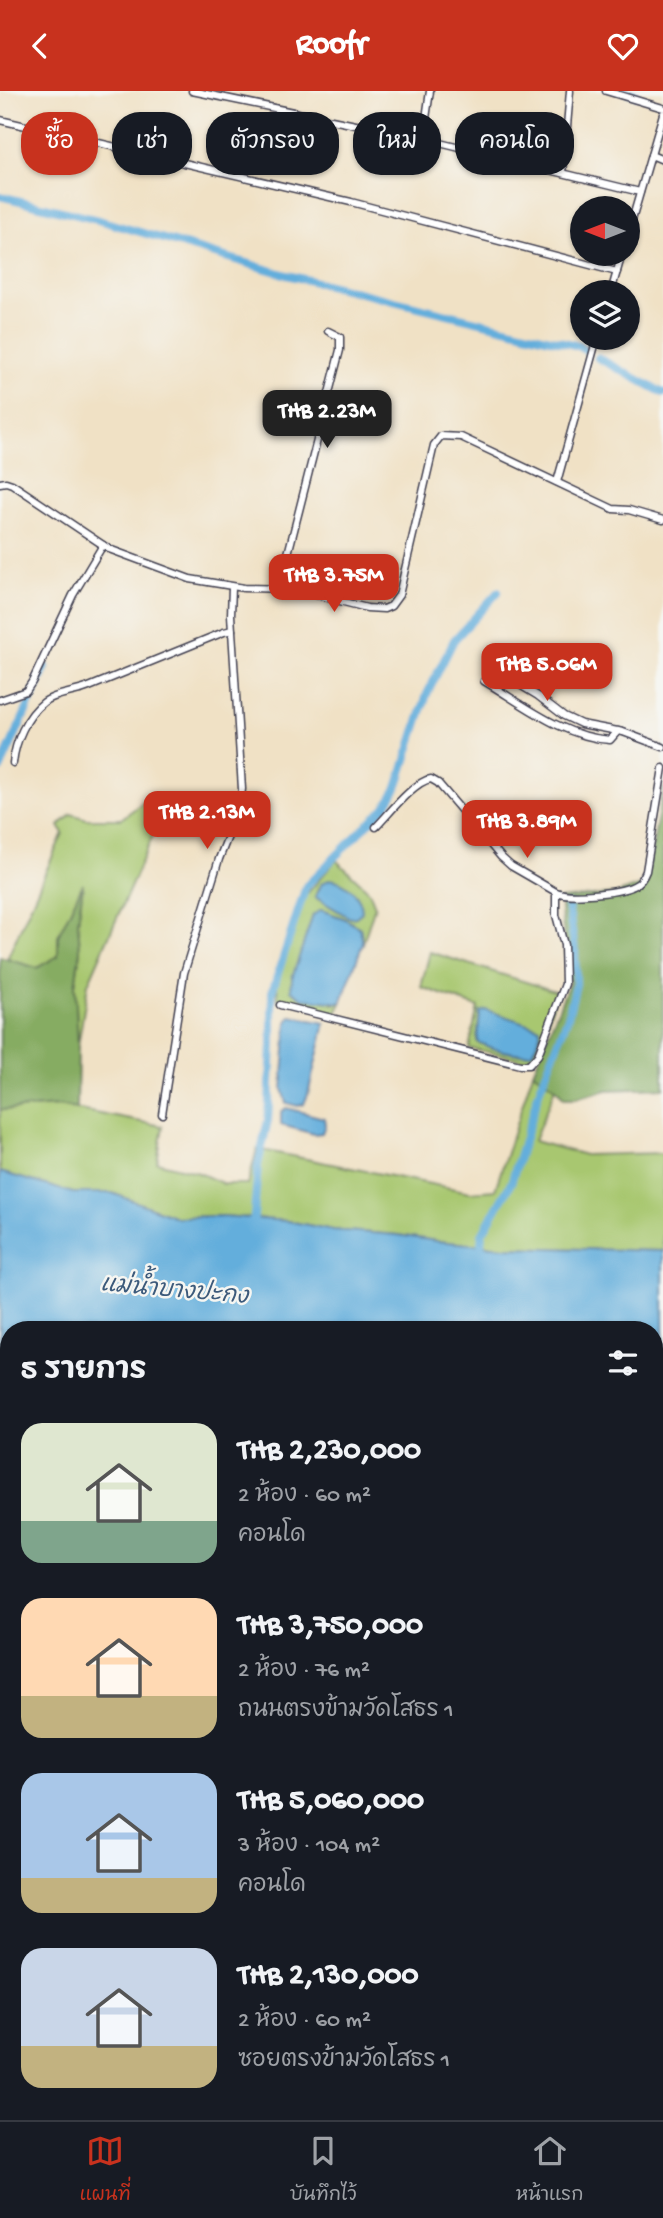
<!DOCTYPE html>
<html lang="th">
<meta charset="utf-8">
<style>
body{margin:0;font-family:"Gochi Hand","Playpen Sans Thai",sans-serif;background:#20242c;color:#f1f3f6;height:100vh;display:flex;flex-direction:column;font-size:26px;white-space:nowrap}
*{box-sizing:border-box;margin:0}
p{font-size:23px;color:#9ea1a6}
.icon{flex:none;width:38px;height:38px;fill:none;stroke:currentColor;stroke-width:2;stroke-linecap:round;stroke-linejoin:round}
.map{position:relative;flex:1;overflow:hidden}
.sheet{position:absolute;left:0px;top:1230px;width:663px;height:800px;display:flex;flex-direction:column;background:#171b24;border-radius:28px 28px 0 0;box-shadow:0 2px 5px #0004}
.sheet>*{flex:none}
.banner{position:absolute;left:21px;top:21px;width:621px;height:63px;display:flex;gap:14px}
.needle{width:46px;rotate:270deg}
.fabs{position:absolute;left:570px;top:105px;display:grid;gap:14px}
.fabs a{display:grid;place-items:center;width:70px;height:70px;border-radius:50%;background:#171b24;box-shadow:0 2px 5px #0004;font-size:35px}
.price{position:absolute;translate:-50% -60px;padding:0 16px;border-radius:14px;background:#c8321e;color:#fff;font-size:23px;line-height:46px;filter:drop-shadow(0 2px 4px #0008)}
.price::after{content:'';position:absolute;left:50%;top:42px;width:21px;height:16px;margin-left:-10px;background:inherit;clip-path:polygon(0 0,100% 0,50% 100%)}
.price.active{background:#222;color:#fff}
ul{padding:0;list-style:none}
li{display:flex;align-items:center;gap:21px;height:175px;padding:0 21px}
li span{display:grid;place-items:center;flex:none;width:196px;height:140px;border-radius:21px;color:#555}
li>.icon{margin-inline-start:auto}
span .icon{width:84px;height:84px;fill:#fffc;stroke-width:1}
li b{font-size:30px}
h2{display:flex;justify-content:space-between;align-items:center;height:84px;padding:0 21px;font-size:30px}
.pill{padding:0 24px;border-radius:28px;background:#171b24;box-shadow:0 2px 5px #0004;font-size:24px;line-height:63px}
.pill.active{background:#c8321e;color:#fff}
header{display:flex;justify-content:space-between;align-items:center;height:91px;padding:0 21px;background:#c8321e;color:#fff;font-size:32px;font-weight:800}
.tab-bar{display:flex;justify-content:space-around;align-items:center;height:98px;border-top:2px solid #363941;background:#171b24;font-size:19px;color:#9ea1a6}
.tab-bar a{display:grid;justify-items:center;gap:4px}
.tab-bar .active{color:#c8321e}
.map>svg:first-child{display:block}
</style>
<header><svg class="icon" aria-label="back" viewBox="0 0 24 24"><path d="M15 5l-7 7 7 7"/></svg>Roofr<svg class="icon" aria-label="heart" viewBox="0 0 24 24"><path d="M12 20l-8-8c-3-5 5-10 8-4 3-6 11-1 8 4z"/></svg></header>
<div class="map">
<svg width="663" height="2029" viewBox="0 0 663 2029">
<rect width="100%" height="100%" fill="#f6f6f2"/>
<filter id="ink" filterUnits="userSpaceOnUse"><feTurbulence type="fractalNoise" baseFrequency=".0143" numOctaves="2"/><feDisplacementMap in="SourceGraphic" scale="14" xChannelSelector="R" yChannelSelector="G"/><feConvolveMatrix kernelMatrix="1 2 1 2 8 2 1 2 1" color-interpolation-filters="sRGB"/></filter>
<filter id="wash" filterUnits="userSpaceOnUse"><feTurbulence type="fractalNoise" baseFrequency=".00686" numOctaves="4" result="noise"/><feDisplacementMap in="SourceGraphic" scale="28" xChannelSelector="R" yChannelSelector="G"/><feGaussianBlur stdDeviation="1.57" result="paint"/><feColorMatrix in="noise" values="0 0 0 0 0 0 0 0 0 0 0 0 0 0 0 0 0 1.4 0 .05"/><feComposite in="paint" operator="in"/></filter>
<g filter="url(#wash)">
<rect width="100%" height="100%" fill="#f0e1c5"/>
<g fill="#a8c76f" stroke="#657455" stroke-width="2" fill-rule="evenodd">
<path d="M146,709H155L159,731L88,893L78,955L75,895L80,860L78,831L83,796L59,865L37,877L7,868L63,742L59,735L71,723L87,728H121Z"/>
<path d="M336,769L369,800L375,815L363,852L360,837L343,827L321,819L332,913L341,912L336,922L278,908L277,894L305,805ZM318,797L350,827L315,806Z"/>
<path d="M430,861L558,901L537,960L532,968L526,969L469,957L478,916L421,896ZM480,921L532,962C516,965 492,958 477,951Z"/>
<path d="M533,981L555,997L534,1050L585,1064L663,1062V1160L505,1156L436,1150L398,1144L333,1139L288,1130L223,1125L176,1126L112,1102H73L0,1081V1019L59,1015L163,1035L157,1071L199,1082L224,1093H248L257,1058L470,1101L495,1099Z"/>
<path d="M0,1710L9,1714V1754L0,1755Z"/>
</g>
<g fill="#86ac62" stroke="#54674e" stroke-width="2">
<path d="M663,696V997L607,999L575,1008H564L555,997L533,981L569,892L561,820V808L616,803L643,793L648,781Z"/>
<path d="M83,793L78,831L80,860L75,895L78,955L77,1018L59,1015L0,1019V866L37,877L58,865V845Z"/>
<path d="M654,1402H663V1561L655,1581Z"/>
<path d="M655,1623L663,1635V1674L657,1680L655,1676Z"/>
</g>
<g fill="#64aedc" stroke="#43688c" stroke-width="2">
<path d="M331,788C346,791 362,804 362,821L356,826L350,827L315,806L322,792Z"/>
<path d="M321,819L343,827L360,837L363,852L341,912L304,908L291,899L292,887L313,824Z"/>
<path d="M486,919L540,937V944L532,962C516,965 492,958 477,951L480,921Z"/>
<path d="M291,925L325,932L308,1003L304,1013L298,1015L286,1012L282,998L287,931Z"/>
<path d="M286,1017L324,1027L325,1034L322,1042L314,1043L281,1034V1021Z"/>
<path d="M0,1081L73,1102H112L176,1126L223,1125L288,1130L333,1139L398,1144L436,1150L505,1156L663,1160V1402H655L654,1239H9V1342L0,1341Z"/>
</g>
<g fill="none" stroke-linecap="round" stroke-linejoin="round">
<g stroke="#64aedc" stroke-width="8">
<path d="M625,0L636,4"/>
<path d="M0,105L102,130L287,184L579,255L587,260"/>
<path d="M598,267L663,302"/>
<path d="M0,678L46,576"/>
<path d="M253,1137L258,1074L268,1029L272,954V901L306,795L386,715L397,697L427,603L454,549L498,501"/>
<path d="M480,1163L482,1143L511,1092L540,998L568,926L576,893L575,859L568,814"/>
<path d="M0,1425L9,1423"/>
<path d="M654,1638L663,1648"/>
<path d="M654,2007L663,2005"/>
<path d="M290,2021L309,2029"/>
<path d="M561,2029L601,2021"/>
</g>
<g stroke="#64aedc" stroke-width="14">
<path d="M0,1760L9,1759"/>
<path d="M266,2029L284,2021"/>
</g>
</g>
</g>
<g filter="url(#ink)">
<g fill="none" stroke-linecap="round" stroke-linejoin="round">
<g stroke="#413f50" stroke-width="9">
<g id="street">
<path d="M192,0L423,48L640,101"/>
<path d="M606,0L663,17"/>
<path d="M0,29L351,111L617,181"/>
<path d="M423,48L430,0"/>
<path d="M651,64L663,69"/>
<path d="M563,82L570,0"/>
<path d="M628,143L663,23"/>
<path d="M611,201L622,163"/>
<path d="M557,391L597,247"/>
<path d="M0,392L6,391L12,393L109,458L190,488L244,497L293,498L367,517L384,518L391,515L399,504L434,354L441,345L461,346L613,418L629,419L663,429"/>
<path d="M279,498L340,259V246L328,240"/>
<path d="M490,576L538,605L564,625L581,633L623,641L663,656"/>
<path d="M484,590C523,613 563,646 610,649L618,640"/>
<path d="M0,609L26,600L32,591L73,504L103,454"/>
<path d="M13,672C15,651 26,625 44,611C56,602 75,602 89,596C134,578 179,559 224,541L232,539"/>
<path d="M376,736C388,724 414,690 431,688L438,692L501,766L511,775L556,801C570,807 624,802 637,793C642,790 644,785 646,780L663,677"/>
<path d="M280,914L520,974H529L538,964L565,893L564,854L556,824V801"/>
<path d="M162,1023L184,882L219,768L240,715L242,698L231,524L232,496"/>
<path d="M0,1538L9,1546"/>
<path d="M46,2021L49,2029"/>
<path d="M352,2029L354,2021"/>
</g>
</g>
<use href="#street" stroke="#fff" stroke-width="6"/>
</g>
</g>
<g text-anchor="middle" dominant-baseline="central" stroke-width="5" stroke-linejoin="round" paint-order="stroke">
<g font-size="23" font-style="italic" fill="#3c5a7b" stroke="#f6f6f2">
<text transform="translate(174 1201) rotate(5)">แม่น้ำบางปะกง</text>
</g>
</g>
</svg>
<div class="fabs">
<a><svg class="needle" viewBox="-14 -14 28 28"><path d="M0-13l5 13h-10z" fill="#e53935"/><path d="M0 13l5-13h-10z" fill="#9ea1a6"/></svg></a>
<a><svg class="icon" aria-label="layers" viewBox="0 0 24 24"><path d="M12 4l9 5-9 5-9-5zM3 14l9 5 9-5"/></svg></a>
</div>
<b class="price active" style="left:327px;top:359px">THB 2.23M</b>
<b class="price" style="left:334px;top:523px">THB 3.75M</b>
<b class="price" style="left:547px;top:612px">THB 5.06M</b>
<b class="price" style="left:207px;top:760px">THB 2.13M</b>
<b class="price" style="left:527px;top:769px">THB 3.89M</b>
<div class="banner">
<a class="pill active">ซื้อ</a>
<a class="pill">เช่า</a>
<a class="pill">ตัวกรอง</a>
<a class="pill">ใหม่</a>
<a class="pill">คอนโด</a>
</div>
<section class="sheet">
<h2>5 รายการ<svg class="icon" aria-label="filters" viewBox="0 0 24 24"><path d="M4 7h16M4 17h16"/><circle cx="9" cy="7" r="2"/><circle cx="15" cy="17" r="2"/></svg></h2>
<ul>
<li><span style="background:linear-gradient(#dfe7d0 70%,#7fa58c 0)"><svg class="icon" aria-label="home" viewBox="0 0 24 24"><path d="M3 11l9-7 9 7M6 9v11h12V9"/></svg></span><div><b>THB 2,230,000</b><p>2 ห้อง · 60 m²</p><p>คอนโด</p></div></li>
<li><span style="background:linear-gradient(#ffd9b3 70%,#c2b280 0)"><svg class="icon" aria-label="home" viewBox="0 0 24 24"><path d="M3 11l9-7 9 7M6 9v11h12V9"/></svg></span><div><b>THB 3,750,000</b><p>2 ห้อง · 76 m²</p><p>ถนนตรงข้ามวัดโสธร 1</p></div></li>
<li><span style="background:linear-gradient(#a9c7e8 75%,#c2b280 0)"><svg class="icon" aria-label="home" viewBox="0 0 24 24"><path d="M3 11l9-7 9 7M6 9v11h12V9"/></svg></span><div><b>THB 5,060,000</b><p>3 ห้อง · 104 m²</p><p>คอนโด</p></div></li>
<li><span style="background:linear-gradient(#c9d6e8 70%,#c2b280 0)"><svg class="icon" aria-label="home" viewBox="0 0 24 24"><path d="M3 11l9-7 9 7M6 9v11h12V9"/></svg></span><div><b>THB 2,130,000</b><p>2 ห้อง · 60 m²</p><p>ซอยตรงข้ามวัดโสธร 1</p></div></li>
</ul>
</section>
</div>
<nav class="tab-bar">
<a class="active"><svg class="icon" aria-label="map" viewBox="0 0 24 24"><path d="M3 6l6-2 6 2 6-2v14l-6 2-6-2-6 2zM9 4v14M15 6v14"/></svg>แผนที่</a>
<a><svg class="icon" aria-label="saved" viewBox="0 0 24 24"><path d="M7 4h10v16l-5-4-5 4z"/></svg>บันทึกไว้</a>
<a><svg class="icon" aria-label="home" viewBox="0 0 24 24"><path d="M3 11l9-7 9 7M6 9v11h12V9"/></svg>หน้าแรก</a>
</nav>
